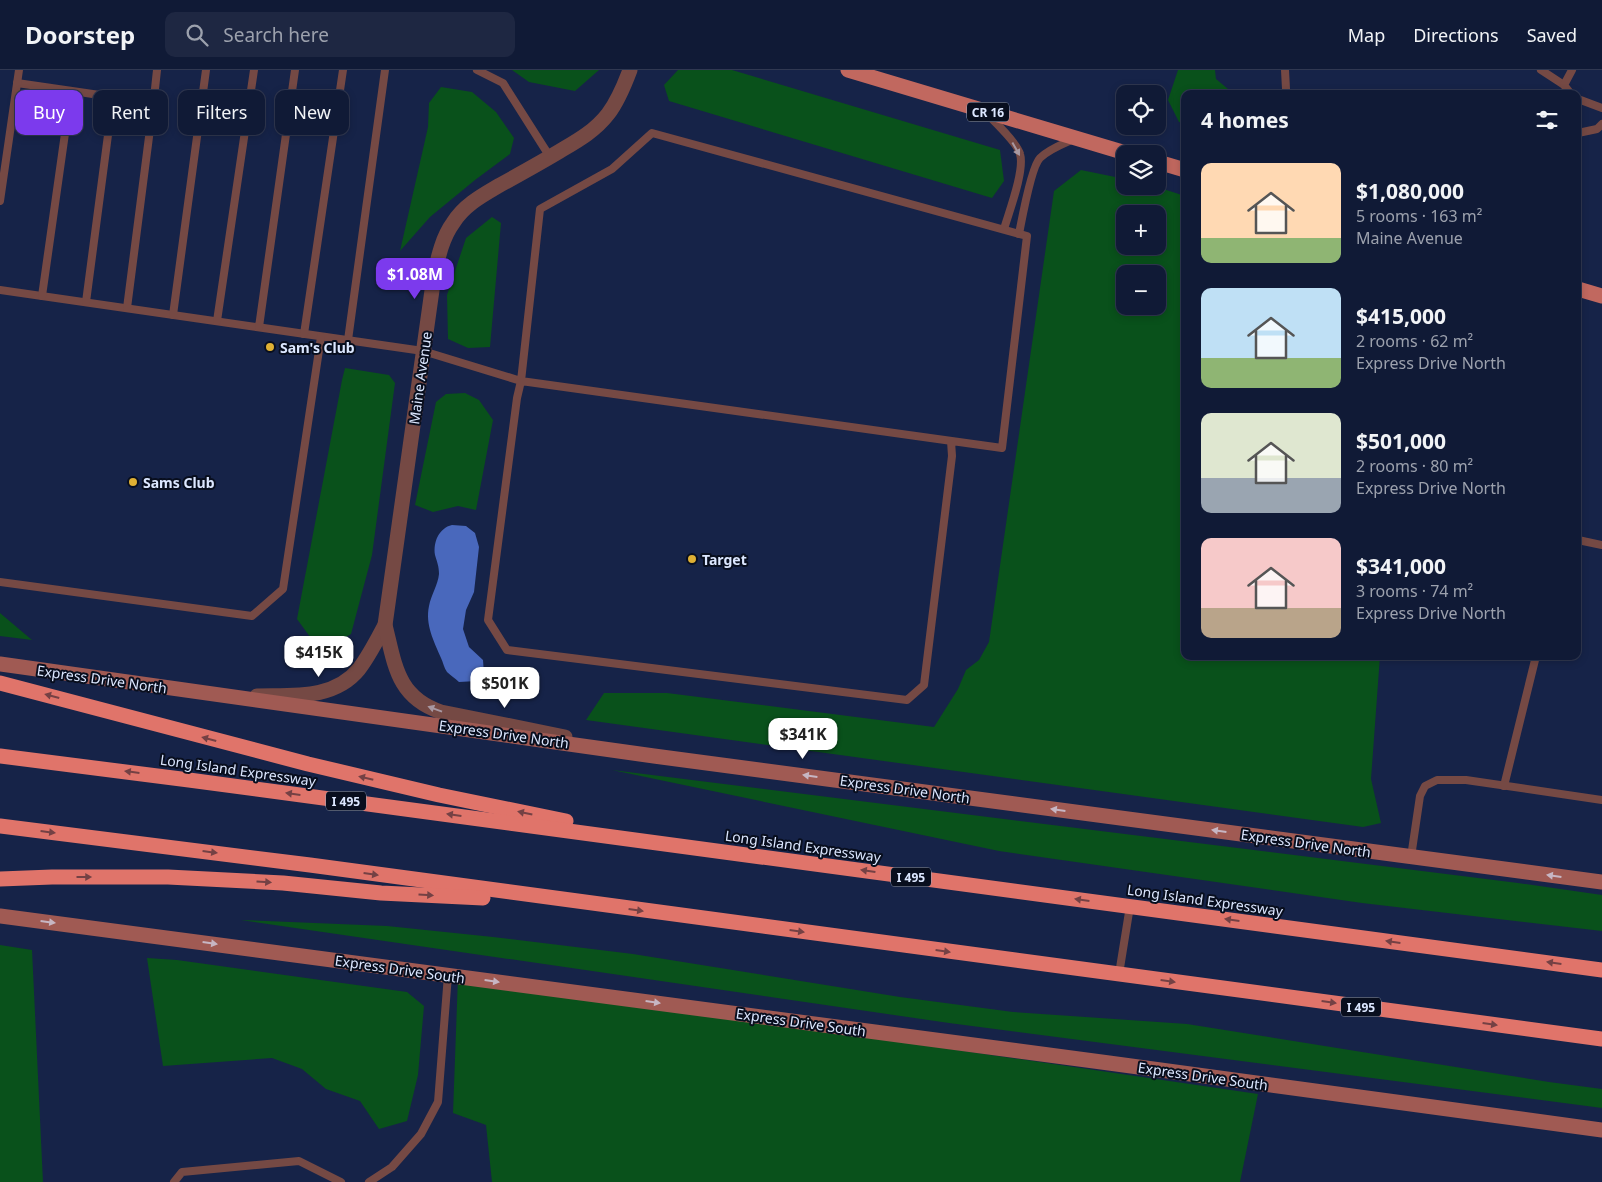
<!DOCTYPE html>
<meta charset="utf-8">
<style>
body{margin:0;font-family:"Noto Sans",sans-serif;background:#1e2742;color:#f1f3f6;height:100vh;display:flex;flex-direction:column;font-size:19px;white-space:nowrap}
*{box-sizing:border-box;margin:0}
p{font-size:16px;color:#9ca1ad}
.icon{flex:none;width:28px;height:28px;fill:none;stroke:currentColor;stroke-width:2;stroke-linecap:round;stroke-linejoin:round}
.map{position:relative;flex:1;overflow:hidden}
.sheet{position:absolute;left:1181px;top:20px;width:400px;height:570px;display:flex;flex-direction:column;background:#101a36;border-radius:10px;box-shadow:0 2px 8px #0003,0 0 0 1px #303851}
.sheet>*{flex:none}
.top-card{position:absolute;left:15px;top:20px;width:475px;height:45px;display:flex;gap:10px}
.controls{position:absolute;left:1116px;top:15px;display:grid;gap:10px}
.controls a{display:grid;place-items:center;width:50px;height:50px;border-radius:10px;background:#101a36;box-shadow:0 2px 8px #0003,0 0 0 1px #303851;font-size:25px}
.price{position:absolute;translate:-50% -42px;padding:0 11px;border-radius:10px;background:#fff;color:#222;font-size:16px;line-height:32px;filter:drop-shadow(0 1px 2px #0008)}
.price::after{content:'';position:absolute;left:50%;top:30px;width:15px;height:11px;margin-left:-8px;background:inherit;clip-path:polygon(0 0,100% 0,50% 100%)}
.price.current{background:#7c3aed;color:#fff}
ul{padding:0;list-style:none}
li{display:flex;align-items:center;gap:15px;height:125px;padding:0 20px}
li span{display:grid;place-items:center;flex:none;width:140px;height:100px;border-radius:10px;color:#555}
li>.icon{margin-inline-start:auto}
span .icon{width:60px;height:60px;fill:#fffc;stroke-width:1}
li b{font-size:21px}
h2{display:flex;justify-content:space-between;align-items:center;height:60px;padding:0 20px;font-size:21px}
.tag{padding:0 18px;border-radius:10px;background:#101a36;box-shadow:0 2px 8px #0003,0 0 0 1px #303851;font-size:18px;line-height:45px}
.tag.current{background:#7c3aed;color:#fff}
header{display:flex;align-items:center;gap:30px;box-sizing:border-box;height:70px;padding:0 25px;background:#101a36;border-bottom:1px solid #303851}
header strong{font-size:24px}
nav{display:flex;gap:28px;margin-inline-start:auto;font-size:18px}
.search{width:350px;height:45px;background:#1e2742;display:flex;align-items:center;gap:12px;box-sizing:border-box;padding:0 18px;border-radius:10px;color:#9ca1ad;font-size:19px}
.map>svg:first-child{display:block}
</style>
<header>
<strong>Doorstep</strong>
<div class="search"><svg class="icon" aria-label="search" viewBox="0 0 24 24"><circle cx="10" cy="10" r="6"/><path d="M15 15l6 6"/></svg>Search here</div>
<nav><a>Map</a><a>Directions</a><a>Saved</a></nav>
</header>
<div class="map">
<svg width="1602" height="1112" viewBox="0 0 1602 1112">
<rect width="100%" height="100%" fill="#162348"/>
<g fill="#09511b" fill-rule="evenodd">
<path d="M512,0H599L575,21L529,12Z"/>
<path d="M678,0H732L1000,80L1004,111L992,128L669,31L664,15Z"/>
<path d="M1178,0H1215L1216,9L1234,24H1185V53L1179,52L1168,30Z"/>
<path d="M441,17L472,22L496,42L514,68L510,84L475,110L430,147L400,181L428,57L429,33Z"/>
<path d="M1081,100L1125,109V116H1154L1185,126V586H1380L1371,709L1381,753L1363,757L586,650L604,623H667L934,657L958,619L966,600L979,590L989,572L1054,121ZM1125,144H1158V176H1125ZM1125,204H1158V236H1125Z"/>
<path d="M492,147L501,153L490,277L468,278L448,269L447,225L466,168Z"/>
<path d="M345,298L389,305L395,313L372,485L351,564L334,574L313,571L297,549L342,310Z"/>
<path d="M465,323L479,330L493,350L476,440L458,436L433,442L415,435L436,332L446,324Z"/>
<path d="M0,543L32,570L0,566Z"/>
<path d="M612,700L1518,813L1602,825V861L1362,833L999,781Z"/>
<path d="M241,850L387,856L493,867L633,884L900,927L1013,942L1187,954L1549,1012L1602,1019V1038L949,953Z"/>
<path d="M0,875L32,880L43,1112H0Z"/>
<path d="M147,888L177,890L407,922L424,936L418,1005L407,1051L379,1059L360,1031L326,1019L302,999L272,988L163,996Z"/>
<path d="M458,907L1258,1024L1240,1112H492L486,1055L453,1043Z"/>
</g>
<path fill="#4968bc" d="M452,455L466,456L475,463L479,477L474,522L466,540L463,559L469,577L483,590L484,604L477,611L459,612C455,608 450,605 447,602C444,598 443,592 441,588C434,571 425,555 429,536C431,525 438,515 439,504C439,496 437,492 435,485C433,472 439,458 452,455Z"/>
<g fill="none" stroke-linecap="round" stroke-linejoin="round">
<g stroke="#754944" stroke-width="8">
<path d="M477,0L503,13L550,87"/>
<path d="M1285,0L1286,19L1287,24"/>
<path d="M1541,0L1564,15"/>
<path d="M17,13L134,30L154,28L157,0"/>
<path d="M1571,24L1564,15L1572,0"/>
<path d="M1578,29L1602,38"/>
<path d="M988,45C996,53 1018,74 1020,84C1025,100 1009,142 1004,159"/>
<path d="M1578,63L1597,59L1602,54"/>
<path d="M0,131L19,0"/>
<path d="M1019,164C1022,149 1031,97 1040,88C1049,79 1063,74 1074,69"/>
<path d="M0,220L423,281L521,311L1002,378L1027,166L652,63L612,99L540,139L521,311L517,328L488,550L507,580L907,630L924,615L952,386L951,371"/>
<path d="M42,226L71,21"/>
<path d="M86,232L113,27"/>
<path d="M127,238L154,28"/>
<path d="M173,245L206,0"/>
<path d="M217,251L254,0"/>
<path d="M259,257L295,0"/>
<path d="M304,264L343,0"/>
<path d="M348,270L385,0"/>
<path d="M1578,470L1602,475"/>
<path d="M0,512L252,546L283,519L321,267"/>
<path d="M1504,716L1536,586"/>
<path d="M1411,787L1420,726L1425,716L1437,710H1466L1602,730"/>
<path d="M1119,904L1130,836"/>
<path d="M174,1112L182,1102L299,1091L341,1112"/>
<path d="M369,1112L392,1097L421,1064L438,1032L448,905"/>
</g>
<g stroke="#754944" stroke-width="15">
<path d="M257,626C292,625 334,630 359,599C369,586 377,570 385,555"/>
<path d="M565,667L441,642C397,627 395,595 385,555L434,206C438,188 442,168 453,153C464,135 483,125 500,115C520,104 540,93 560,81C577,71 595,61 608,44C618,31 624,16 630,0"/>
</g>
<g stroke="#a05a53" stroke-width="15">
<path d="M0,594L654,686L1602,812"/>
<path d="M0,846L1109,993L1602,1060"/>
</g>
<g stroke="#c1685f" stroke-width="15">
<path d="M848,0L1129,84"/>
<path d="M1158,92L1185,100"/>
<path d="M1578,219L1602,226"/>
</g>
<g stroke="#e0746a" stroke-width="15">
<path d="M0,613L308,694L439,725L566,751"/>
<path d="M0,686L189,710L1602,900"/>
<path d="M0,756L310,795L1602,969"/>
<path d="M0,809L52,807H168L283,813L381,823L483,828"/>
</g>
</g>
<defs><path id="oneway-solid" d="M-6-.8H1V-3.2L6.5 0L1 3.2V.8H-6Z" transform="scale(1.25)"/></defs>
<g fill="#a898a2">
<use href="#oneway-solid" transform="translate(1016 79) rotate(61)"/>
<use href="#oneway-solid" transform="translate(435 639) rotate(-160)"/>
</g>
<g fill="#744144">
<use href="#oneway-solid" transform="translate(52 626) rotate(-165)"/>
<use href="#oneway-solid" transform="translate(209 669) rotate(-165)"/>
<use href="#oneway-solid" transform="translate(132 702) rotate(-173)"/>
<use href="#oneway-solid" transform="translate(366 708) rotate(-167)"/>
<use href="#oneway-solid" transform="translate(293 724) rotate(-172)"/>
<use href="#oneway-solid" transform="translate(525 743) rotate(-168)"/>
<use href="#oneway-solid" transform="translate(454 745) rotate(-172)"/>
<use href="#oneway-solid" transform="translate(48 762) rotate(7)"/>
<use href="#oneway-solid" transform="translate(210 782) rotate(7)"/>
<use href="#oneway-solid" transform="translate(868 801) rotate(-172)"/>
<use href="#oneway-solid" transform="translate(371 804) rotate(8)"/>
<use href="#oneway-solid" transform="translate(84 807)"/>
<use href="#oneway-solid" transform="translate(264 812) rotate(4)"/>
<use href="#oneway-solid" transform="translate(426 825) rotate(3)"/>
<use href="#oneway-solid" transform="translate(1082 830) rotate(-172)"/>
<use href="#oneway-solid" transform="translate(636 840) rotate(8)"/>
<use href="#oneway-solid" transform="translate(1232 850) rotate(-172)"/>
<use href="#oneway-solid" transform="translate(797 861) rotate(8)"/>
<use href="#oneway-solid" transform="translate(1393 872) rotate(-172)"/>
<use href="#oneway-solid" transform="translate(943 881) rotate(8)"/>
<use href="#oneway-solid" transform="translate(1554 893) rotate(-172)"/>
<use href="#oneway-solid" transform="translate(1168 911) rotate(8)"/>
<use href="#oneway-solid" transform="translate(1329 932) rotate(8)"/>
<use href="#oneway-solid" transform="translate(1490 954) rotate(8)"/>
</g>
<g fill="#c7b6c3">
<use href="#oneway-solid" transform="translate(810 706) rotate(-172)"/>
<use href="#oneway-solid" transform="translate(1058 740) rotate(-172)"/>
<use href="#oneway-solid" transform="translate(1219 761) rotate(-172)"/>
<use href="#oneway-solid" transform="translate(1554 806) rotate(-172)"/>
<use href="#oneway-solid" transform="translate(48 852) rotate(7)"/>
<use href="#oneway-solid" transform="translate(210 873) rotate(8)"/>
<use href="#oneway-solid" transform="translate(492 911) rotate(8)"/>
<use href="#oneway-solid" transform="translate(653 932) rotate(8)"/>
</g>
<g fill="#dfb034" stroke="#080e1e" stroke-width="2">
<circle cx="270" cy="277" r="5"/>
<circle cx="133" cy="412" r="5"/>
<circle cx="692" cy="489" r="5"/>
</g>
<g text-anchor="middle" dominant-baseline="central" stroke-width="4" stroke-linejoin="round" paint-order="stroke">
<g fill="#080e1e" stroke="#9ca6bc" stroke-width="1">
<rect x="967" y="32.5" width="42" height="19" rx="4"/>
<rect x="326" y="721.5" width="40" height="19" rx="4"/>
<rect x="891" y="797.5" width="40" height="19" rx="4"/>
<rect x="1341" y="927.5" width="40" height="19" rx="4"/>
</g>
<g font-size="12" font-weight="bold" fill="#dce7ff">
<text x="988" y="42">CR 16</text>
<text x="346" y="731">I 495</text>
<text x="911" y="807">I 495</text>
<text x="1361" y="937">I 495</text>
</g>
<g font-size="14" font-weight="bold" fill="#dce7ff" stroke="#080e1e" text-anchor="start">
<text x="280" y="277">Sam's Club</text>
<text x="143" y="412">Sams Club</text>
<text x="702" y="489">Target</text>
</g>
<g font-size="14" fill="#dce7ff" stroke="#080e1e">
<text transform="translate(420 308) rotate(-82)">Maine Avenue</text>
<text transform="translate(102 609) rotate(8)">Express Drive North</text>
<text transform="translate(504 664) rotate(8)">Express Drive North</text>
<text transform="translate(238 700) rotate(8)">Long Island Expressway</text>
<text transform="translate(905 719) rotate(8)">Express Drive North</text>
<text transform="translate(1306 773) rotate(8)">Express Drive North</text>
<text transform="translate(803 776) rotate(8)">Long Island Expressway</text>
<text transform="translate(1205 830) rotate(8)">Long Island Expressway</text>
<text transform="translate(400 899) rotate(8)">Express Drive South</text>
<text transform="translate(801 952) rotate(8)">Express Drive South</text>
<text transform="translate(1203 1006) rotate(8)">Express Drive South</text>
</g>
</g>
</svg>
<div class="controls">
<a><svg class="icon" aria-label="locate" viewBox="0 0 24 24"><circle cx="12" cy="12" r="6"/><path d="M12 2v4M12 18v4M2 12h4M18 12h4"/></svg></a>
<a><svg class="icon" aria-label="layers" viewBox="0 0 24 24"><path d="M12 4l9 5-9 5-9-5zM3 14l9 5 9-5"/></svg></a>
<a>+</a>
<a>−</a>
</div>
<b class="price current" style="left:415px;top:230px">$1.08M</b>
<b class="price" style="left:319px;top:608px">$415K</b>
<b class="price" style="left:505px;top:639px">$501K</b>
<b class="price" style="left:803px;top:690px">$341K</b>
<div class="top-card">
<a class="tag current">Buy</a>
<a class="tag">Rent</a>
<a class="tag">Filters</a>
<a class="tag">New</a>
</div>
<section class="sheet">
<h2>4 homes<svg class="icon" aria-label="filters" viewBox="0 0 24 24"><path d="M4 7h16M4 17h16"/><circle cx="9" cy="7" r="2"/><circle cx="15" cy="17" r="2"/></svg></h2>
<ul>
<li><span style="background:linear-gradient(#ffd9b3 75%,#8fb573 0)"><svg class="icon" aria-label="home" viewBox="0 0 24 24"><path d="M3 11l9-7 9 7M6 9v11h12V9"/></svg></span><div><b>$1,080,000</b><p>5 rooms · 163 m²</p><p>Maine Avenue</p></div></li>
<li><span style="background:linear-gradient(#bfe0f5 70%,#8fb573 0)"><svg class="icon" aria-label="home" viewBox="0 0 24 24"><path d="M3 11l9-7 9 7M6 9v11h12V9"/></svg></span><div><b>$415,000</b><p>2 rooms · 62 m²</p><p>Express Drive North</p></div></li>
<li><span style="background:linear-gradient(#dfe7d0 65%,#9aa5b1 0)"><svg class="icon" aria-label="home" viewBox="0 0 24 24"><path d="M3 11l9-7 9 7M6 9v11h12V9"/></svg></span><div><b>$501,000</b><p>2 rooms · 80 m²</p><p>Express Drive North</p></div></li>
<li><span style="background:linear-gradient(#f6c9c9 70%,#b9a48a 0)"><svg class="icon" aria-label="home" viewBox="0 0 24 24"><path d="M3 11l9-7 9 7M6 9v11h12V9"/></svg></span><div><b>$341,000</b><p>3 rooms · 74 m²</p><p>Express Drive North</p></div></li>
</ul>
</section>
</div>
